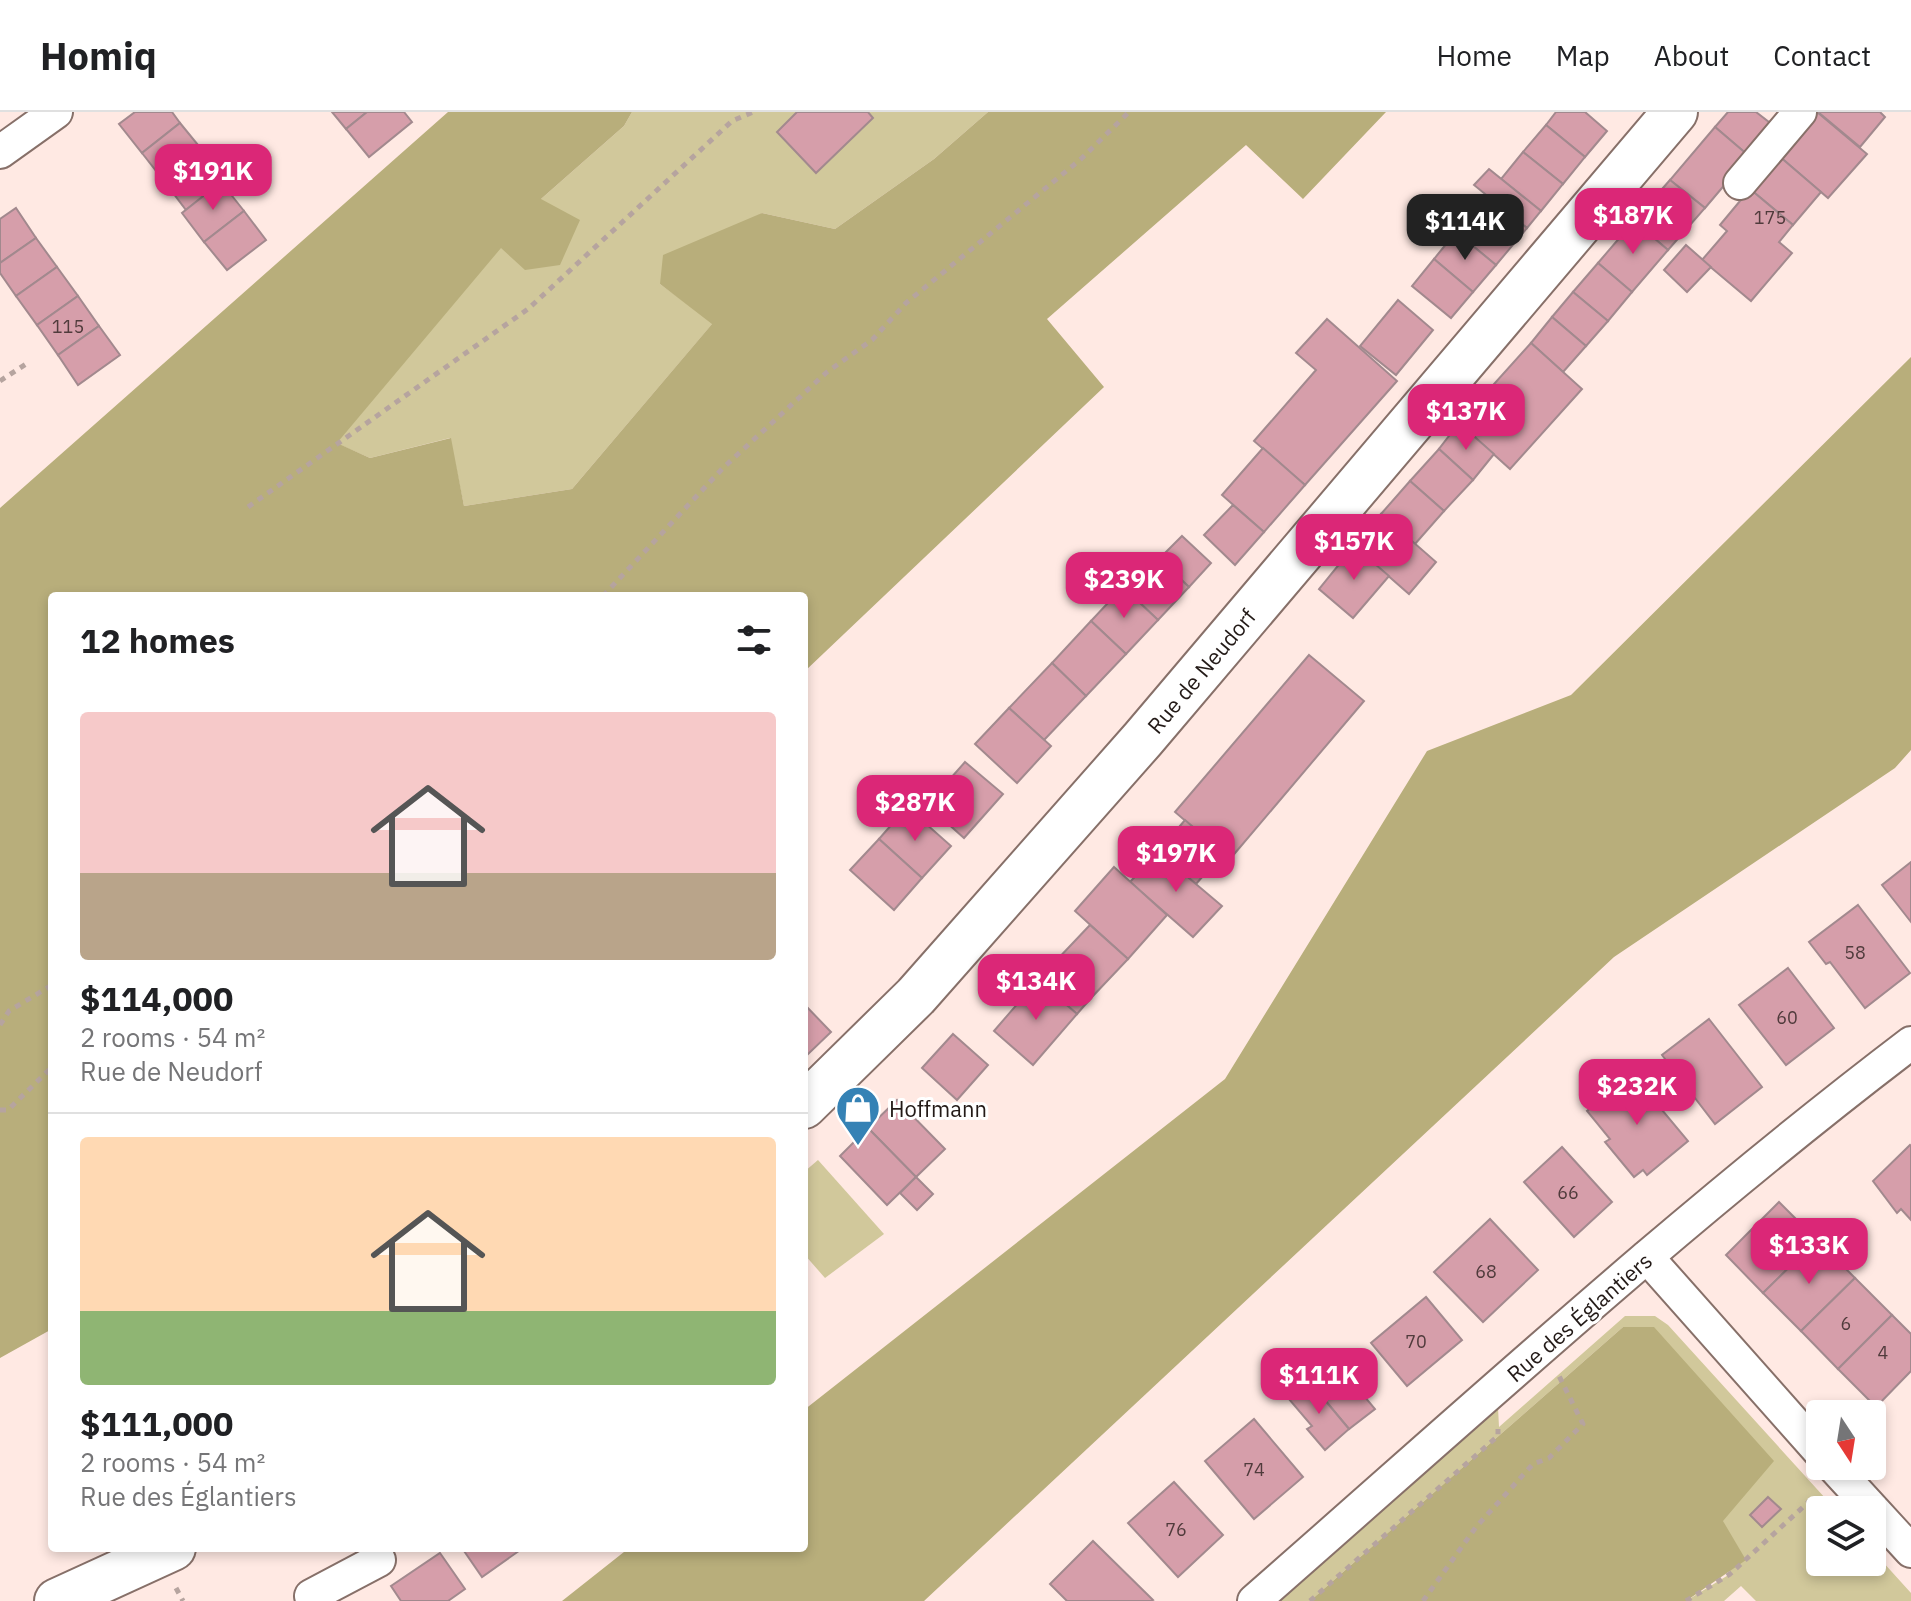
<!DOCTYPE html>
<meta charset="utf-8">
<style>
body{margin:0;font-family:"IBM Plex Sans",sans-serif;background:#f2f2f2;color:#202124;height:100vh;display:flex;flex-direction:column;font-size:30px;white-space:nowrap}
*{box-sizing:border-box;margin:0}
p{font-size:26px;color:#757577}
.icon{flex:none;width:44px;height:44px;fill:none;stroke:currentColor;stroke-width:2;stroke-linecap:round;stroke-linejoin:round}
.map{position:relative;flex:1;overflow:hidden}
.side{position:absolute;left:48px;top:480px;width:760px;height:960px;display:flex;flex-direction:column;background:#fff;border-radius:8px;box-shadow:0 4px 12px #0003}
.side>*{flex:none}
.needle{width:52px;rotate:168deg}
.tools{position:absolute;left:1806px;top:1288px;display:grid;gap:16px}
.tools a{display:grid;place-items:center;width:80px;height:80px;border-radius:8px;background:#fff;box-shadow:0 4px 12px #0003;font-size:40px}
.price{position:absolute;translate:-50% -68px;padding:0 18px;border-radius:16px;background:#db2777;color:#fff;font-size:26px;line-height:52px;filter:drop-shadow(0 2px 4px #0008)}
.price::after{content:'';position:absolute;left:50%;top:48px;width:24px;height:18px;margin-left:-12px;background:inherit;clip-path:polygon(0 0,100% 0,50% 100%)}
.price.on{background:#222;color:#fff}
ul{padding:0;list-style:none}
li{display:grid;align-content:center;gap:16px;height:424px;padding:0 32px}
li+li{border-top:2px solid #e0e0e0}
li span{display:grid;place-items:center;height:248px;border-radius:8px;color:#555}
li>.icon{margin-inline-start:auto}
span .icon{width:144px;height:144px;fill:#fffc;stroke-width:1}
li b{font-size:34px}
h2{display:flex;justify-content:space-between;align-items:center;height:96px;padding:0 32px;font-size:34px}
header{display:flex;align-items:center;gap:48px;box-sizing:border-box;height:112px;padding:0 40px;background:#fff;border-bottom:2px solid #e0e0e0}
header strong{font-size:38px}
nav{display:flex;gap:44px;margin-inline-start:auto;font-size:28px}
.map>svg:first-child{display:block}
</style>
<header>
<strong>Homiq</strong>
<nav><a>Home</a><a>Map</a><a>About</a><a>Contact</a></nav>
</header>
<div class="map">
<svg width="1911" height="1489" viewBox="0 0 1911 1489">
<rect width="100%" height="100%" fill="#ffe9e3"/>
<g fill="#d1c89b">
<path d="M632,0H988L934,47L835,117L762,101L660,172L713,211L572,377L464,394L450,326L370,346L336,331L541,87L624,14Z"/>
<path d="M818,1048L884,1122L825,1166L804,1142V1060Z"/>
<path d="M1625,1204H1655L1668,1213L1836,1398H1820V1450H1872V1438L1911,1481V1489H1756L1741,1474L1724,1489H1686L1730,1462L1723,1409L1623,1215L1310,1489H1254L1497,1276L1499,1315Z"/>
</g>
<g fill="#b8ae7b">
<path d="M448,0H632L624,14L541,87L580,108L560,153L525,158L501,136L337,331L370,346L451,326L464,394L572,377L712,212L660,172L663,143L762,101L835,117L934,47L988,0H1386L1303,87L1246,33L1047,207L1104,275L804,560V484H52V1217L0,1246V396Z"/>
<path d="M1911,245V638L1895,656L1614,845L924,1489H562L629,1436H804V1298L1225,967L1427,639L1571,583Z"/>
<path d="M1623,1215H1654L1774,1349L1723,1409L1746,1448L1686,1489H1310Z"/>
</g>
<g fill="#d69eaa" stroke="#a2898e" stroke-width="2">
<path d="M135,0H172L180,11L142,41L119,12Z"/>
<path d="M332,0H367L346,17Z"/>
<path d="M367,0H404L412,10L369,45L346,17Z"/>
<path d="M797,0H868L873,6L816,61L777,20Z"/>
<path d="M1556,0H1585L1607,19L1585,45L1546,13Z"/>
<path d="M1728,0H1756L1774,14L1749,44L1715,15Z"/>
<path d="M1817,0L1867,42L1828,86L1779,44Z"/>
<path d="M1818,0H1880L1885,5L1860,35Z"/>
<path d="M180,11L203,39L164,69L142,41Z"/>
<path d="M1546,13L1585,45L1563,72L1523,40Z"/>
<path d="M1715,15L1749,44L1705,96L1670,68Z"/>
<path d="M203,39L225,68L186,98L164,69Z"/>
<path d="M1523,40L1563,72L1541,99L1501,67Z"/>
<path d="M1779,44L1821,80L1793,113L1750,77Z"/>
<path d="M1489,57L1541,99L1527,116L1474,73Z"/>
<path d="M1670,68L1705,96L1668,138L1634,109Z"/>
<path d="M221,70L244,99L204,130L182,101Z"/>
<path d="M1750,77L1793,113L1779,130L1792,141L1751,189L1702,148L1727,119L1720,113Z"/>
<path d="M1487,84L1527,116L1496,153L1456,120Z"/>
<path d="M16,96L36,126L0,151V107Z"/>
<path d="M244,99L266,128L227,158L204,130Z"/>
<path d="M1634,109L1668,138L1632,180L1598,151Z"/>
<path d="M1456,120L1496,153L1473,180L1434,147Z"/>
<path d="M36,126L57,155L16,184L0,161V151Z"/>
<path d="M1686,133L1711,155L1687,180L1664,158Z"/>
<path d="M1434,147L1473,180L1451,206L1412,174Z"/>
<path d="M1598,151L1632,180L1608,209L1573,180Z"/>
<path d="M57,155L78,184L37,213L16,184Z"/>
<path d="M1573,180L1608,209L1586,234L1552,205Z"/>
<path d="M78,184L99,214L58,243L37,213Z"/>
<path d="M1398,188L1433,218L1396,263L1360,234Z"/>
<path d="M1552,205L1586,234L1563,260L1531,231Z"/>
<path d="M1327,207L1397,269L1305,373L1254,329L1316,258L1296,241Z"/>
<path d="M99,214L120,243L78,273L58,243Z"/>
<path d="M1531,231L1582,277L1510,357L1459,311Z"/>
<path d="M1459,311L1494,342L1473,368L1439,337Z"/>
<path d="M1263,336L1305,373L1264,420L1222,383Z"/>
<path d="M1439,337L1473,368L1444,399L1410,369Z"/>
<path d="M1410,369L1444,399L1415,432L1381,402Z"/>
<path d="M1233,393L1264,420L1235,453L1204,423Z"/>
<path d="M1381,402L1436,450L1409,482L1354,434Z"/>
<path d="M1182,424L1211,451L1189,475L1159,447Z"/>
<path d="M1354,434L1389,464L1353,506L1319,477Z"/>
<path d="M1154,442L1189,475L1158,508L1123,475Z"/>
<path d="M1123,475L1158,508L1126,542L1091,509Z"/>
<path d="M1091,509L1126,542L1086,584L1052,551Z"/>
<path d="M1309,543L1364,589L1230,747L1175,700Z"/>
<path d="M1052,551L1086,584L1044,628L1009,596Z"/>
<path d="M1009,596L1051,634L1017,671L975,632Z"/>
<path d="M965,650L1003,682L964,726L927,693Z"/>
<path d="M907,695L951,734L922,766L879,727Z"/>
<path d="M1185,708L1223,741L1196,772L1158,740Z"/>
<path d="M879,727L922,766L894,798L850,758Z"/>
<path d="M1158,740L1222,794L1193,825L1130,770Z"/>
<path d="M1911,750V810L1882,773Z"/>
<path d="M1114,755L1167,803L1128,847L1075,799Z"/>
<path d="M1858,793L1910,861L1865,896L1830,850L1826,852L1809,830Z"/>
<path d="M1090,813L1128,847L1091,886L1053,852Z"/>
<path d="M1053,852L1091,886L1077,902L1038,868Z"/>
<path d="M1788,856L1834,916L1786,953L1739,893Z"/>
<path d="M1038,868L1077,902L1033,953L994,919Z"/>
<path d="M804,892L831,920L804,946Z"/>
<path d="M1709,907L1762,975L1715,1012L1662,943Z"/>
<path d="M953,922L988,953L957,988L922,956Z"/>
<path d="M1632,962L1688,1029L1647,1063L1643,1058L1634,1065L1605,1030L1610,1027L1587,999Z"/>
<path d="M897,988L945,1037L916,1065L868,1016Z"/>
<path d="M868,1016L916,1065L887,1093L840,1044Z"/>
<path d="M1910,1033L1911,1034V1108L1901,1097L1897,1101L1873,1069Z"/>
<path d="M1562,1035L1612,1090L1574,1125L1524,1070Z"/>
<path d="M916,1065L933,1082L917,1098L900,1081Z"/>
<path d="M1779,1090L1817,1128L1763,1181L1726,1143Z"/>
<path d="M1490,1107L1538,1158L1483,1210L1434,1160Z"/>
<path d="M1817,1128L1855,1166L1801,1219L1763,1181Z"/>
<path d="M1855,1166L1892,1203L1838,1257L1801,1219Z"/>
<path d="M1426,1185L1462,1228L1407,1274L1371,1231Z"/>
<path d="M1892,1203L1911,1222V1259L1876,1295L1838,1257Z"/>
<path d="M1334,1248L1375,1297L1349,1317L1309,1269Z"/>
<path d="M1309,1269L1349,1317L1325,1338L1307,1317L1312,1314L1288,1286Z"/>
<path d="M1254,1307L1303,1365L1254,1407L1205,1349Z"/>
<path d="M1174,1370L1223,1423L1178,1465L1128,1411Z"/>
<path d="M1768,1385L1781,1397L1762,1415L1750,1403Z"/>
<path d="M1093,1429L1153,1488L1151,1489H1067L1050,1472Z"/>
<path d="M462,1436H523L482,1465Z"/>
<path d="M440,1441L465,1477L448,1489H401L391,1474Z"/>
</g>
<g fill="none" stroke-linecap="round" stroke-linejoin="round">
<g stroke="#877069" stroke-width="36">
<g id="street">
<path d="M0,40L56,0"/>
<path d="M1740,71L1800,0"/>
<path d="M1647,1145L1820,1340"/>
<path d="M1833,1354L1911,1439"/>
<path d="M311,1484L379,1448"/>
<path d="M1254,1489C1470,1300 1682,1105 1911,931"/>
</g>
</g>
<g stroke="#877069" stroke-width="48">
<g id="primary">
<path d="M804,994L916,884L1143,627L1675,0"/>
<path d="M57,1489L173,1436"/>
</g>
</g>
<g stroke="#b6a49f" stroke-width="5" stroke-dasharray="6 6" stroke-linecap="butt">
<path d="M0,269L29,250"/>
<path d="M248,395L528,197L732,9L753,0"/>
<path d="M603,484L723,356L827,260L872,228L906,191L1081,47L1129,0"/>
<path d="M0,913L9,899L52,873"/>
<path d="M0,998H8L52,955"/>
<path d="M804,1087V1088"/>
<path d="M176,1476L183,1489"/>
<path d="M1310,1489L1498,1324V1317"/>
<path d="M1423,1489L1476,1415L1533,1352L1549,1346L1583,1312L1559,1264"/>
<path d="M1686,1489L1730,1462L1815,1384"/>
</g>
<use href="#street" stroke="#fff" stroke-width="32"/>
<use href="#primary" stroke="#fff" stroke-width="44"/>
</g>
<defs>
<g id="shop-pin" transform="scale(2.3)"><path d="M0 17L-7.5 6A9.5 9.5 0 1 1 7.5 6Z" fill="#3582b5" stroke="#fff"/><path d="M-5-2.5h2.3a2.7 3.5 0 0 1 5.4 0H5L5.5 6h-11ZM-1.5-2.5h3a1.5 2.3 0 0 0-3 0Z" fill="#fff"/></g>
</defs>
<g fill-rule="evenodd">
<use href="#shop-pin" x="858" y="996"/>
</g>
<g text-anchor="middle" dominant-baseline="central" stroke-width="6" stroke-linejoin="round" paint-order="stroke">
<g font-size="18" fill="#503b3c">
<text x="1770" y="105">175</text>
<text x="68" y="214">115</text>
<text x="1855" y="840">58</text>
<text x="1787" y="905">60</text>
<text x="1568" y="1080">66</text>
<text x="1486" y="1159">68</text>
<text x="1846" y="1211">6</text>
<text x="1416" y="1229">70</text>
<text x="1883" y="1240">4</text>
<text x="1254" y="1357">74</text>
<text x="1176" y="1417">76</text>
</g>
<g font-size="22" fill="#231a17" stroke="#fff">
<text transform="translate(1201 559) rotate(-50)">Rue de Neudorf</text>
<text transform="translate(1579 1205) rotate(-41)">Rue des Églantiers</text>
</g>
<g font-size="22" fill="#231a17" stroke="#fff" text-anchor="start">
<text x="889" y="996">Hoffmann</text>
</g>
</g>
</svg>
<div class="tools">
<a><svg class="needle" viewBox="-14 -14 28 28"><path d="M0-13l5 13h-10z" fill="#e53935"/><path d="M0 13l5-13h-10z" fill="#757577"/></svg></a>
<a><svg class="icon" aria-label="layers" viewBox="0 0 24 24"><path d="M12 4l9 5-9 5-9-5zM3 14l9 5 9-5"/></svg></a>
</div>
<b class="price" style="left:213px;top:100px">$191K</b>
<b class="price" style="left:1633px;top:144px">$187K</b>
<b class="price on" style="left:1465px;top:150px">$114K</b>
<b class="price" style="left:1466px;top:340px">$137K</b>
<b class="price" style="left:1354px;top:470px">$157K</b>
<b class="price" style="left:1124px;top:508px">$239K</b>
<b class="price" style="left:915px;top:731px">$287K</b>
<b class="price" style="left:1176px;top:782px">$197K</b>
<b class="price" style="left:1036px;top:910px">$134K</b>
<b class="price" style="left:1637px;top:1015px">$232K</b>
<b class="price" style="left:1809px;top:1174px">$133K</b>
<b class="price" style="left:1319px;top:1304px">$111K</b>
<section class="side">
<h2>12 homes<svg class="icon" aria-label="filters" viewBox="0 0 24 24"><path d="M4 7h16M4 17h16"/><circle cx="9" cy="7" r="2"/><circle cx="15" cy="17" r="2"/></svg></h2>
<ul>
<li><span style="background:linear-gradient(#f6c9c9 65%,#b9a48a 0)"><svg class="icon" aria-label="home" viewBox="0 0 24 24"><path d="M3 11l9-7 9 7M6 9v11h12V9"/></svg></span><div><b>$114,000</b><p>2 rooms · 54 m²</p><p>Rue de Neudorf</p></div></li>
<li><span style="background:linear-gradient(#ffd9b3 70%,#8fb573 0)"><svg class="icon" aria-label="home" viewBox="0 0 24 24"><path d="M3 11l9-7 9 7M6 9v11h12V9"/></svg></span><div><b>$111,000</b><p>2 rooms · 54 m²</p><p>Rue des Églantiers</p></div></li>
</ul>
</section>
</div>
